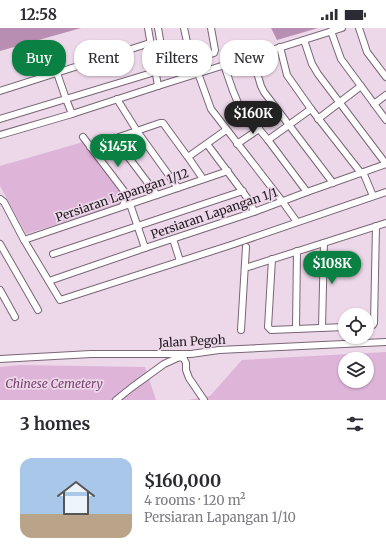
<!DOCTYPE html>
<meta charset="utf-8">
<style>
body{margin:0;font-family:Merriweather,serif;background:#f2f2f3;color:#2b2b33;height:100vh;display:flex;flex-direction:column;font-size:15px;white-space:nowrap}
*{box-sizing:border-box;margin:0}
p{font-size:13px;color:#7c7c81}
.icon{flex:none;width:22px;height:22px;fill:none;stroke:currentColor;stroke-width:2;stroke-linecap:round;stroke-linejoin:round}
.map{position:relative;height:372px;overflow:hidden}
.side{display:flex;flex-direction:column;background:#fff;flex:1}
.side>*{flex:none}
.banner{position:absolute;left:12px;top:12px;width:362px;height:36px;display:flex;gap:8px}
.controls{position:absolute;left:338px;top:280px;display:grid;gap:8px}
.controls a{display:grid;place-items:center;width:36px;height:36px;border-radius:50%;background:#fff;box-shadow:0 1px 3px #0004;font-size:20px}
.price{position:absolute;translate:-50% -34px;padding:0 9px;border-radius:14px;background:#0b8043;color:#fff;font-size:13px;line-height:26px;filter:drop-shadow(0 1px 2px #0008)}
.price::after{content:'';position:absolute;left:50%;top:24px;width:12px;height:9px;margin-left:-6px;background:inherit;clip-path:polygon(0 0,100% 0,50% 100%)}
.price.selected{background:#222;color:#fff}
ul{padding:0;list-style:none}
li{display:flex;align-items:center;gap:12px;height:100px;padding:0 20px}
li+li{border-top:1px solid #e1e1e2}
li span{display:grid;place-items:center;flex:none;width:112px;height:80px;border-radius:12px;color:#555}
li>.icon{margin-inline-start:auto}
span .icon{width:48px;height:48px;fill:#fffc;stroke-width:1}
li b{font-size:17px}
h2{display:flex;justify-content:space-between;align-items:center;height:48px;padding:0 20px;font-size:17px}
.pill{padding:0 14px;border-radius:16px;background:#fff;box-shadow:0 1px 3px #0004;font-size:14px;line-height:36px}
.pill.selected{background:#0b8043;color:#fff}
.status{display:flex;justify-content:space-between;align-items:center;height:28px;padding:0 20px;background:#fff;direction:ltr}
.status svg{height:11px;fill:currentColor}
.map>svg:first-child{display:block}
</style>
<div class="status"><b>12:58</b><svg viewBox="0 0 49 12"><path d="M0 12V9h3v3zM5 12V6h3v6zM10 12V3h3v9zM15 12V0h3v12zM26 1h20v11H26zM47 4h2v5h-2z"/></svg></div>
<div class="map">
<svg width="386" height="372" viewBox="0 0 386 372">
<rect width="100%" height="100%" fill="#edd8e9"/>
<g fill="#deb4d8" fill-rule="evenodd">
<path d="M83,114L121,162L122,171L119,177L26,206L0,158V138Z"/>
<path d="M386,324V372H188L210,368L242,332ZM345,331H367V353H345Z"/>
<path d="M20,337L145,339L156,372H0V339Z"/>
</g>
<g fill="#b98eb3">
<path d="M0,0H81L0,23Z"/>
<path d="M271,0H318L277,12Z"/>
</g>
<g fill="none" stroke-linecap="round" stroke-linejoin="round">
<g stroke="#786675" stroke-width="8">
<g id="minor">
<path d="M148,0L158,58"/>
<path d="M158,0L164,35L167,38L172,39L214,25L215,22L211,0"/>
<path d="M184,0L191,33"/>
<path d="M359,0L367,24L386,49"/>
<path d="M331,3L341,31L386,92"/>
<path d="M304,12L312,36L318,46L386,136"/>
<path d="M280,19L287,47L311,81L361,145"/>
<path d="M252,28L261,58L264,64L333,155"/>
<path d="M224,37L233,63L238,75L268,112L307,164"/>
<path d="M57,45L66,71L72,86"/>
<path d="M198,45L211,81L282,173L297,194"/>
<path d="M0,63L150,15"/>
<path d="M117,71L137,103L178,160"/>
<path d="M374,76L386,67"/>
<path d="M0,91L155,44"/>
<path d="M318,91L361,58"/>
<path d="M0,107L72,86L158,58L342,0"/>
<path d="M83,109L124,163L126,168L123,178"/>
<path d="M114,110L157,167"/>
<path d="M268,112L311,81"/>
<path d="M207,116L251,175L254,184"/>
<path d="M237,116L259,101"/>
<path d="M90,119L160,95H163L187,128L188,129L226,102"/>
<path d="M188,129L203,151"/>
<path d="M363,144L373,168"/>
<path d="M0,171L4,174L24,212L60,272L231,217L386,164"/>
<path d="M130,176L145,220"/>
<path d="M173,211L180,233"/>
<path d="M24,212L228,143"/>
<path d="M0,216L38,282"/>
<path d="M53,226L243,163"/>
<path d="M272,231L268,299L271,302L345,299"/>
<path d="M245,240L386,195"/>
<path d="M49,253L145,220L254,184L307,164L386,136"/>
<path d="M0,262L15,289"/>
<path d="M367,298L373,297L374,295L376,198"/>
<path d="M322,300L324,215"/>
<path d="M296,301L297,223"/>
<path d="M241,302L246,219"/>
<path d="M0,331L91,326H191L219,322L386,314"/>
<path d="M116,372L131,360L164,336L177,330L181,329L184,331L186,335V342L189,350L204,372"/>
</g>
</g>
<use href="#minor" stroke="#fff" stroke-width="6"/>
</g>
<g text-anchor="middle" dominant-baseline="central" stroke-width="3.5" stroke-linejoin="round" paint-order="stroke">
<g font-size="12" fill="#1f181e" stroke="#edd8e9">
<text transform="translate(122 167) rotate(-19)">Persiaran Lapangan 1/12</text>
<text transform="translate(214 185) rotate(-19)">Persiaran Lapangan 1/1</text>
<text transform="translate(192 313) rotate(-3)">Jalan Pegoh</text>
</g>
<g font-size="12" font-style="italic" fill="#784072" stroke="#edd8e9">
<text x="54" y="355">Chinese Cemetery</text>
</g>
</g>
</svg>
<div class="controls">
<a><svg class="icon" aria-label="locate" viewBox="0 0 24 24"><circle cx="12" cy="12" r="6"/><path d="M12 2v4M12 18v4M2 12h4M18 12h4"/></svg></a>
<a><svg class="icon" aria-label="layers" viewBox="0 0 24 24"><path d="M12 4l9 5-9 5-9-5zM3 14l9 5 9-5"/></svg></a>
</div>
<b class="price selected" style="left:253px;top:107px">$160K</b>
<b class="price" style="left:118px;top:140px">$145K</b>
<b class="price" style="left:332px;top:257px">$108K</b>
<div class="banner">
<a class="pill selected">Buy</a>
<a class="pill">Rent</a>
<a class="pill">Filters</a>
<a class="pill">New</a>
</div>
</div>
<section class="side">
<h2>3 homes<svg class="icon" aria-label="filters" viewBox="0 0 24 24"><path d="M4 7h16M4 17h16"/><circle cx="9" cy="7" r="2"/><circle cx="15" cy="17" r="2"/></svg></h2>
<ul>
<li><span style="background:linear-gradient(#a9c7e8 70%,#b9a48a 0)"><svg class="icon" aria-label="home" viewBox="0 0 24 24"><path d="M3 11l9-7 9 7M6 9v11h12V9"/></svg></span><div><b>$160,000</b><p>4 rooms · 120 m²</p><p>Persiaran Lapangan 1/10</p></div></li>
</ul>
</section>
